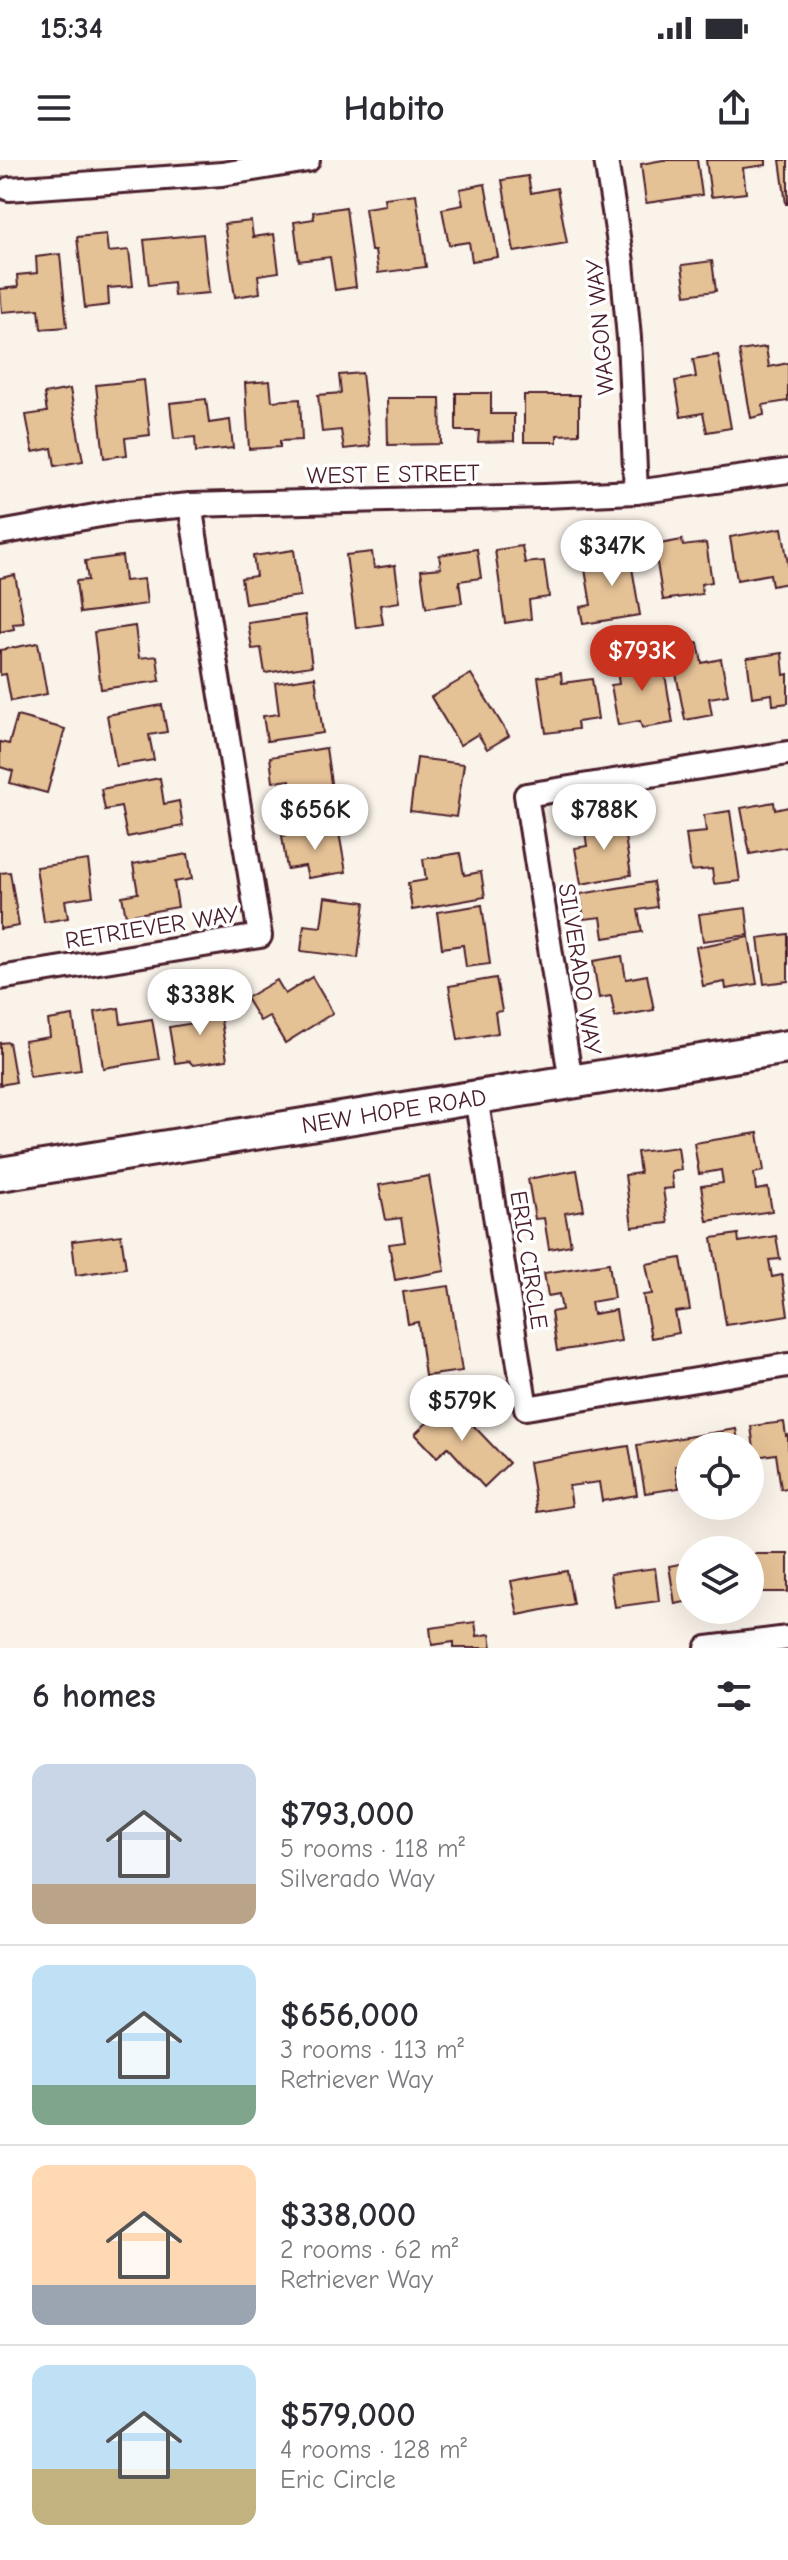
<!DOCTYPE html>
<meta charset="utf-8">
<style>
body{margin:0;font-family:"Comic Neue",sans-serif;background:#f7f7f7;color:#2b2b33;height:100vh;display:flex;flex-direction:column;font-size:30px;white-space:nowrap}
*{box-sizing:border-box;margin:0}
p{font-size:26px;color:#7c7c81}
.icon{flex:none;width:44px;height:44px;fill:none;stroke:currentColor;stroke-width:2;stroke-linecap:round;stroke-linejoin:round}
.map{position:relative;height:1488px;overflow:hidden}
.sheet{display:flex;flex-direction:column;background:#fff;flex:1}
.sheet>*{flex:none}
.tools{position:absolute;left:676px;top:1272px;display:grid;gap:16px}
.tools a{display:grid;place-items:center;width:88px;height:88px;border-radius:50%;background:#fff;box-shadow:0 8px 32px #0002;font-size:40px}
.price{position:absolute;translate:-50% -68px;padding:0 18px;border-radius:28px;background:#fff;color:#222;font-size:26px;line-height:52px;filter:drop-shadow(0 2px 4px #0008)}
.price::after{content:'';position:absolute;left:50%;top:48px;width:24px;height:18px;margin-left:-12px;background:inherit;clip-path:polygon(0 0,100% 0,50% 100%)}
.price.current{background:#c8321e;color:#fff}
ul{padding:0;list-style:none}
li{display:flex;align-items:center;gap:24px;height:200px;padding:0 32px}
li+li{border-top:2px solid #e1e1e2}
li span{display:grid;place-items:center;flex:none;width:224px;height:160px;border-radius:16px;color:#555}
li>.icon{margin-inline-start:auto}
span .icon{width:96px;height:96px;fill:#fffc;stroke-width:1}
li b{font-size:34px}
h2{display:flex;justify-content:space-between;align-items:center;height:96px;padding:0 32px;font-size:34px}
.status{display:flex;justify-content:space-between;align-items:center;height:56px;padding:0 40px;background:#fff;direction:ltr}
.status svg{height:22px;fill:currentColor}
header{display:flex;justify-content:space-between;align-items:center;height:104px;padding:0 32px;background:#fff;font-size:36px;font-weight:600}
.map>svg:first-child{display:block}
</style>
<div class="status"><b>15:34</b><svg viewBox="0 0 49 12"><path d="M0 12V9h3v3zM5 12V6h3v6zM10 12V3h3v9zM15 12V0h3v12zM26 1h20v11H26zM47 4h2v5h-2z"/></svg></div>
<header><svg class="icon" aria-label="menu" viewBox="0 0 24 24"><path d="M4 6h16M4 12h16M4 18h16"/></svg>Habito<svg class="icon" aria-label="share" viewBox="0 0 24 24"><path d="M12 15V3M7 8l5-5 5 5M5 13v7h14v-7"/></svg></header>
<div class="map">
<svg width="788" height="1488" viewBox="0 0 788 1488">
<rect width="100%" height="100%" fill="#faf3ea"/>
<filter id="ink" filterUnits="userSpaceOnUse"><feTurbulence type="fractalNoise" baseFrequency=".0125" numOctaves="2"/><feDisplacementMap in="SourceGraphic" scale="16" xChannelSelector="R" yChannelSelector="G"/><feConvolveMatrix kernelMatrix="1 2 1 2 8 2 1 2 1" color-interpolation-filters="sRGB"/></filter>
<g filter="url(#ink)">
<g fill="#e5c196" stroke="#4a1f2b" stroke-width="2">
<path d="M697,0L702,35L646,43L641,4L663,0Z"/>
<path d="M706,0H766V5L743,8L746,33L711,37Z"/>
<path d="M780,0H788V44H786Z"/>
<path d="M528,16L531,33L557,28L567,83L514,92L502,20Z"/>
<path d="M485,24L498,97L472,101L469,82L449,85L442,49L463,45L460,29Z"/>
<path d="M416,34L426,107L378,113L375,91H371L365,48L385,45L384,38Z"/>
<path d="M346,47L356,127L335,130L330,97L299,101L294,62L314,59L313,52Z"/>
<path d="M251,61L253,77L274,74L279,112L258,115L260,133L235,137L224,64Z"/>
<path d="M106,74L108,92L129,90L133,126L108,128L109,145L85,148L77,77Z"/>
<path d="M203,74L209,133L174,136L173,122L149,125L144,80Z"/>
<path d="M60,94L67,167L41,169L39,149L2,152L0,129L18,127L17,115L37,113L36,97Z"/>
<path d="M712,101L716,131L686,135L682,105Z"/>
<path d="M766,187L769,207L788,203V241L763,245L764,255L751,258L739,191Z"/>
<path d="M718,195L731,268L707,272L703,253L681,257L675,221L696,217L693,199Z"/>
<path d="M362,213L370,286L344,289L341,270L322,272L318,235L341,233L339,215Z"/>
<path d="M144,220L150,275L125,278L127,295L104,298L96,225Z"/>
<path d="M270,221L272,241L300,239L302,280L280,281V287L249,289L245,223Z"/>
<path d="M70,229L83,301L55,306L52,288L33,292L26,255L47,252L44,234Z"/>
<path d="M456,233H491V254H514V281L478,282L479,271H456Z"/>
<path d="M524,235H579V274L557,275V282H524Z"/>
<path d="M387,238H440L441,284L388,285Z"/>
<path d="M206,239L209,263L230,260L233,288L196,292L195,277L174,279L170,243Z"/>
<path d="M782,368L788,404V423L772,426L770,414L737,420L730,377Z"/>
<path d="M682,380L683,386L706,383L712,422L701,424L702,434L663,440L654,385Z"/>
<path d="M628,384L640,455L583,464L580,447L591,445L585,409L606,405L603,389Z"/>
<path d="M522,386L525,403L544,401L549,437L529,440L531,459L505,463L495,390Z"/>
<path d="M477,389L481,418L459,421L462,443L426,448L421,410L441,408L439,395Z"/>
<path d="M294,390L300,436L245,444L241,418L256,416L253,396Z"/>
<path d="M372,392L374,408L395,405L400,442L380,445L383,464L356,468L346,395Z"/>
<path d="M122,396L125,421L144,419L147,444L80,453L76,421L88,420L85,401Z"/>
<path d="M15,415L24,463L13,464L14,469L0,472V418Z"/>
<path d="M305,455L312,506L265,513L261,488L252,489L248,463Z"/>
<path d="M135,466L139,498L157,496L160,521L101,529L94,472Z"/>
<path d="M38,483L47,534L11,541L6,514L0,515V490Z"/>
<path d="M698,483L702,503L721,499L728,535L709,538L712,555L685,560L671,488Z"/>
<path d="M782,493L784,515L788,514V543L773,545L772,534L752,537L747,498Z"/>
<path d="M662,496L673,563L642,568L640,561L618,565L611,525L619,524L616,504Z"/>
<path d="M561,513L562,523L592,519L598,559L577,562L578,569L546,573L538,517Z"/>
<path d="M471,514L509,576L487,589L478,574L460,585L431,537Z"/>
<path d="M315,517L323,573L267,581L263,556L279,554L275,523Z"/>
<path d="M162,545L167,572L149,575L154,600L116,606L107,555Z"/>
<path d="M17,556L65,569L47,633L10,623L13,611L0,607V582L9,584Z"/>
<path d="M326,588L334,644L294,650L290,620L273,622L270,597Z"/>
<path d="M417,598L464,604L456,657L410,651Z"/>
<path d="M160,618L164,644L179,641L183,666L127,677L121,647L105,650L101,629Z"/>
<path d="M774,642L775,650L788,647V687L750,694L741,648Z"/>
<path d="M730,651L740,721L714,724L712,709L691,711L686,674L706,672L704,655Z"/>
<path d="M622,658L631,715L581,724L575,688L587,686L584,664Z"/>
<path d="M338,667L346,712L308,718L305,706L287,709L282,676Z"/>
<path d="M460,693L464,715L481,712L485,737L412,750L408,723L426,720L423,699Z"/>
<path d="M188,694L192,719L174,722L178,747L126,756L122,736L138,733L133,704Z"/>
<path d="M88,700L93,736L65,740L68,758L44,762L36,707Z"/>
<path d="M10,712L19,766L0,769V713Z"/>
<path d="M653,722L657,747L638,750L642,772L604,778L601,757L584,759L580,734Z"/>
<path d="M325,737L365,742L358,798L301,791L304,765L321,767Z"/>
<path d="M482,745L490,804L466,807L463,785L442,788L437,752Z"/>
<path d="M746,748L749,775L703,781L699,754Z"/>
<path d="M788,774V821L764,824L758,778Z"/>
<path d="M749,777L757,824L726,829L725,822L703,826L696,787Z"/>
<path d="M622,796L626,819L647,815L654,850L615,857L611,836L599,838L593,801Z"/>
<path d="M312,817L333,853L285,883L269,856L260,861L246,838L277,820L285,834Z"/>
<path d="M496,818L502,851L495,852L498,873L458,880L449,826Z"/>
<path d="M218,841L227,900L193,905L189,901L175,903L169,867L194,863L192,845Z"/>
<path d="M119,848L121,864L152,859L159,899L103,908L95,852Z"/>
<path d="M73,856L81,910L30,917L24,881L50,877L48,860Z"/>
<path d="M9,882L16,922L0,925V883Z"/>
<path d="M758,973L764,1011L754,1013L756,1030L768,1028L772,1051L707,1061L701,1026L723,1023L721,1010L699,1014L694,983Z"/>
<path d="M678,987L681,1010L671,1012L673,1028L663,1029L668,1063L632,1067L625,1015L640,1013L637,992Z"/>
<path d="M577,1010L584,1050L565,1053L571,1085L549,1089L544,1058L535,1059L528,1019Z"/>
<path d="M429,1016L445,1111L395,1120L389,1084L405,1082L401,1058L386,1060L379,1025Z"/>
<path d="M738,1074L739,1082L776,1076L780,1099L769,1100L772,1117L782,1115L788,1155L726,1165L712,1078Z"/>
<path d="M121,1075L126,1108L76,1115L72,1081Z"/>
<path d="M681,1098L690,1150L675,1152L679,1173L651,1178L643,1135L652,1134L646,1104Z"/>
<path d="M609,1103L614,1138L591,1142L593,1154L616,1150L621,1181L557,1191L551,1152L562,1150L559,1134L548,1136L544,1113Z"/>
<path d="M449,1126L462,1211L425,1216L418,1162L408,1164L403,1132Z"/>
<path d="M450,1241L509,1303L484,1327L448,1287L437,1297L415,1274Z"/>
<path d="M784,1262L786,1276L788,1275V1328L781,1329L776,1294L755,1297L751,1266Z"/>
<path d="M736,1269L739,1286H690V1304L675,1306L679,1328L645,1333L637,1285Z"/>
<path d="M629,1286L637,1335L602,1341L599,1322L569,1326L572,1346L537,1352L529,1302Z"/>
<rect x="750" y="1394" width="38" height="38"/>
<path d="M690,1402V1441L675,1444L669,1406Z"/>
<path d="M655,1408L659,1441L615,1447L610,1414Z"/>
<path d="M567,1411L573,1444L518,1455L511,1421Z"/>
<path d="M475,1462L477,1476L490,1474L492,1488H454V1482L432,1485L430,1468Z"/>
</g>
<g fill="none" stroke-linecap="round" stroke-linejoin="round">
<g stroke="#4a1f2b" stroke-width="28">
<g id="minor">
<path d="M606,0L622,102L629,178L636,332"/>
<path d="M9,29L222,14L308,0"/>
<path d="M0,373L123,351L190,345L544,336L636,332L788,311"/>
<path d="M0,818L260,776L190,345"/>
<path d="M571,922L526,635L788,593"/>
<path d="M476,937L526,1248L788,1205"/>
<path d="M707,1488L788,1478"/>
</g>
</g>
<g stroke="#4a1f2b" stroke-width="38">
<path id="secondary" d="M0,1014L788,887"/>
</g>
<use href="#minor" stroke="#fff" stroke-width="22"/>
<use href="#secondary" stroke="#fff" stroke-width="32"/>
</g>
</g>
<g text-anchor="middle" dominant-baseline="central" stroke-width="7" stroke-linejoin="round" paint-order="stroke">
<g font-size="24" fill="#4a1f2b" stroke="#fff">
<text transform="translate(600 167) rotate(-95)">WAGON WAY</text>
<text transform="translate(393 314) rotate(-1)">WEST E STREET</text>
<text transform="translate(152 767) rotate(-9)">RETRIEVER WAY</text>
<text transform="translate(580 809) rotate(81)">SILVERADO WAY</text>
<text transform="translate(394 951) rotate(-9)">NEW HOPE ROAD</text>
<text transform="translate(529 1100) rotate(81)">ERIC CIRCLE</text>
</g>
</g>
</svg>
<div class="tools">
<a><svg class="icon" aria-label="locate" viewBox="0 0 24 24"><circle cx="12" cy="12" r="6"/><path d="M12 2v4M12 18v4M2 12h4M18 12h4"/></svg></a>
<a><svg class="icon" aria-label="layers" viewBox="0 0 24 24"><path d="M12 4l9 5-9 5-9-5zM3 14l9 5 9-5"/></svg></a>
</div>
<b class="price" style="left:612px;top:428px">$347K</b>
<b class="price current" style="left:642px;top:533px">$793K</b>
<b class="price" style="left:315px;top:692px">$656K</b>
<b class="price" style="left:604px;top:692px">$788K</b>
<b class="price" style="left:200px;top:877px">$338K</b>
<b class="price" style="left:462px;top:1283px">$579K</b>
</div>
<section class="sheet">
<h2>6 homes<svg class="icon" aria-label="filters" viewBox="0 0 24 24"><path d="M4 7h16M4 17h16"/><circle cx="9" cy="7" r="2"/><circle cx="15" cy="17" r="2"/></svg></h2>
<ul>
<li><span style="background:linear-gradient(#c9d6e8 75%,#b9a48a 0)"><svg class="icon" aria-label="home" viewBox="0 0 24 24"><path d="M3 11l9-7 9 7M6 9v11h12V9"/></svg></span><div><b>$793,000</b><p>5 rooms · 118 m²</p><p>Silverado Way</p></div></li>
<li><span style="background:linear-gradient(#bfe0f5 75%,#7fa58c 0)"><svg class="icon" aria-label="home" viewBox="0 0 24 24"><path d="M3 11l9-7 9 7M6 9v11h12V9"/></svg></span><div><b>$656,000</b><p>3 rooms · 113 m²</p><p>Retriever Way</p></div></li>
<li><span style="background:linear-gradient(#ffd9b3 75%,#9aa5b1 0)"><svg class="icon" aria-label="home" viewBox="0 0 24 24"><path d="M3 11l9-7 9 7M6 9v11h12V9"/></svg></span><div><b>$338,000</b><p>2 rooms · 62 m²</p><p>Retriever Way</p></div></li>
<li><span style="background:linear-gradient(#bfe0f5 65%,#c2b280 0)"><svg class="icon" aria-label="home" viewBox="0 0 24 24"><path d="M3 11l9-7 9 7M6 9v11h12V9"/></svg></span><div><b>$579,000</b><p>4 rooms · 128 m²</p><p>Eric Circle</p></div></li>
</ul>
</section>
